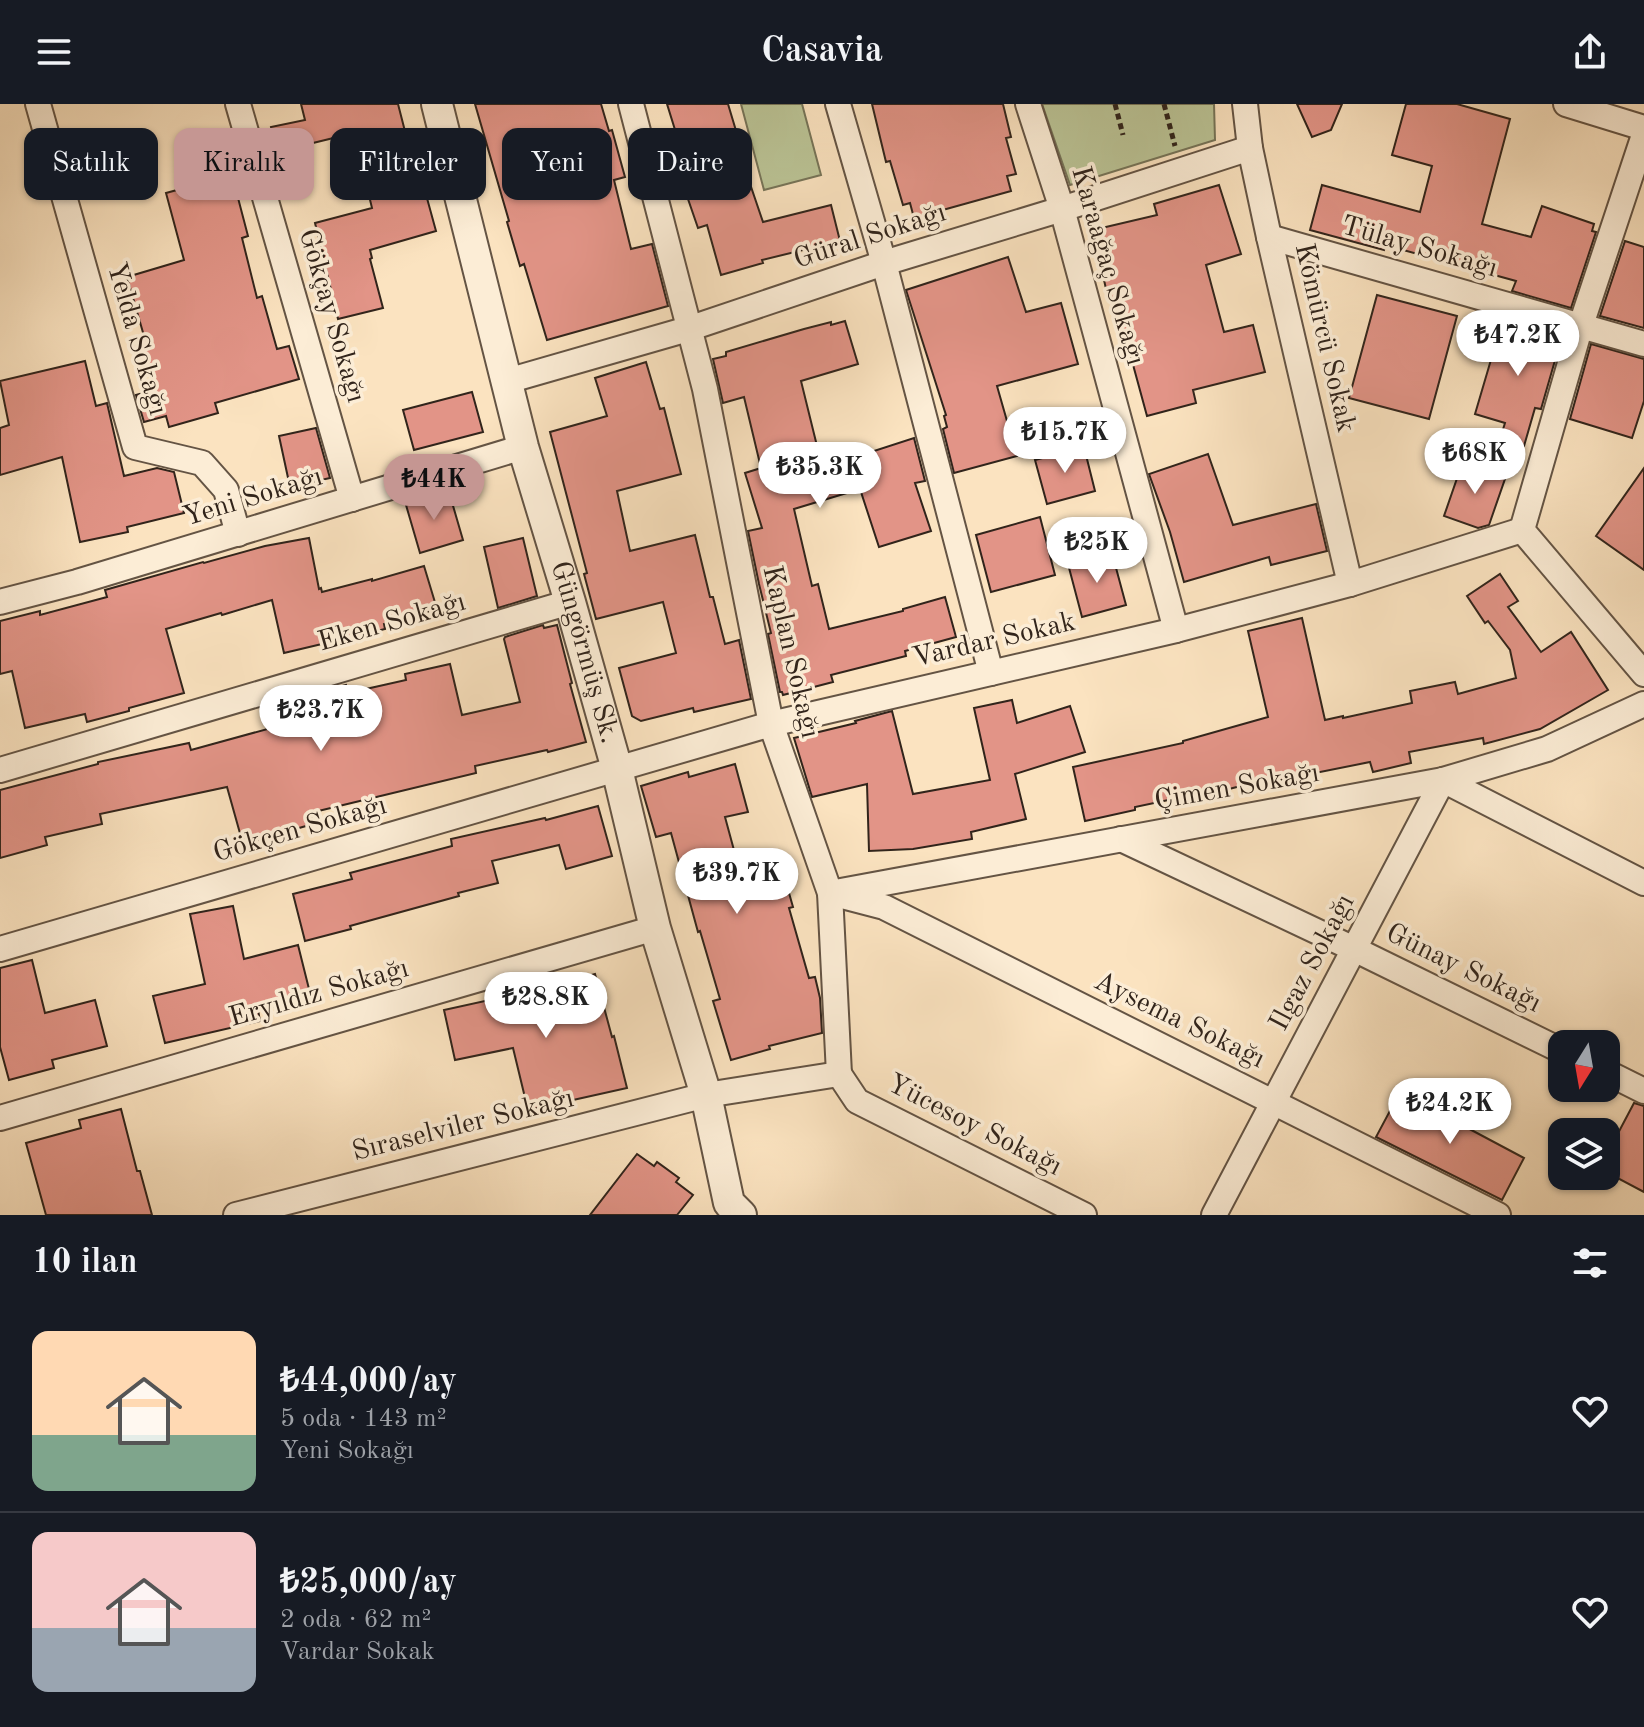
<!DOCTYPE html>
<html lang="tr">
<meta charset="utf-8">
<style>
body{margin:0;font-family:"Old Standard TT",serif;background:#20242c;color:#f1f3f6;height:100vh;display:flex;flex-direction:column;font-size:30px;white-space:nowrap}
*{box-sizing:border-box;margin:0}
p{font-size:26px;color:#9ea1a6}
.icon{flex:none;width:44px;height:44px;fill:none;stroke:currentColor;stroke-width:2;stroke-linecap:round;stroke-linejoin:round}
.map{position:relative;height:1111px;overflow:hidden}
.drawer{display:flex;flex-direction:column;background:#171b24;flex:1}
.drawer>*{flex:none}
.top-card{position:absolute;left:24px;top:24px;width:800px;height:72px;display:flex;gap:16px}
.needle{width:52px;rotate:191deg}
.controls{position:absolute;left:1548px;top:926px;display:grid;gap:16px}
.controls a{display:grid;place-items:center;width:72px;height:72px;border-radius:16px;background:#171b24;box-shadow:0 2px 6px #0004;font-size:40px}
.price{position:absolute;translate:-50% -68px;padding:0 18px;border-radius:28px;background:#fff;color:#222;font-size:26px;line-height:52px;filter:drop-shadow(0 2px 4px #0008)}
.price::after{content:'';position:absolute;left:50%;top:48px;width:24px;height:18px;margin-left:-12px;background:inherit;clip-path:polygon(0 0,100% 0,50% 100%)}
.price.current{background:#c59692;color:#111}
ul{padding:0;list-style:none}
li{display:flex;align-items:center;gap:24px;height:200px;padding:0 32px}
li+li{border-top:2px solid #363941}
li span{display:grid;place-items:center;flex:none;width:224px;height:160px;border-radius:16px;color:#555}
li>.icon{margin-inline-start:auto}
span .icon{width:96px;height:96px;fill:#fffc;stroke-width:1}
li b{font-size:34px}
h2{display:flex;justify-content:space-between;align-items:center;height:96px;padding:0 32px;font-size:34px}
.tag{padding:0 28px;border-radius:16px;background:#171b24;box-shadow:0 2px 6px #0004;font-size:28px;line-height:72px}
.tag.current{background:#c59692;color:#111}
header{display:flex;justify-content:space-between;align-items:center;height:104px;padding:0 32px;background:#171b24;font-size:36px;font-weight:700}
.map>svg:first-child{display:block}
</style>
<header><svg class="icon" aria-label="menu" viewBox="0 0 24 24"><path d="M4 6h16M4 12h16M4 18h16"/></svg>Casavia<svg class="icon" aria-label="share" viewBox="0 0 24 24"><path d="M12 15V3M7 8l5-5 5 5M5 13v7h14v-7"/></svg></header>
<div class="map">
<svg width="1644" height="1111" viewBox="0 0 1644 1111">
<rect width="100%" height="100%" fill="#fbe3c0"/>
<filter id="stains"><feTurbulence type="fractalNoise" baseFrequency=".0025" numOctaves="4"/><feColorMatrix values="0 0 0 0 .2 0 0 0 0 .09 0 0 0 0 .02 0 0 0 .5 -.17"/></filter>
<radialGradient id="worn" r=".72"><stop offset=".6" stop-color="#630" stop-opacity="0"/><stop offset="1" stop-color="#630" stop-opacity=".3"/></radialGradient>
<g fill="#bbc496" stroke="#767458" stroke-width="2">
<path d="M741,0H802L821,71L764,86Z"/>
<path d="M1042,0H1214L1215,36L1070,81Z"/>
</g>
<g fill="#e29487" stroke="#31241b" stroke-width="2">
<path d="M301,0H398L418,78L422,76L436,127L370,146L372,154L370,155L383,204L338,215L315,119L372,104L354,29L276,48L271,23L305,16Z"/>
<path d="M475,0H601L609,27L612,26L625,73L614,76L631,145L652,140L668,202L547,236L524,160L520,162L507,118L509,117Z"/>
<path d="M667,0H728L749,70L747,71L763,118L831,101L840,137L762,156L763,159L721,171L707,121L698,124L688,95L690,94L679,61L685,58Z"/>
<path d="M872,0H1003L1011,33L1006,34L1016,70L1007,72L1011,87L914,114L910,99L903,101L890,57L886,58Z"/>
<path d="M1297,0H1342L1331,26L1312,33Z"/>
<path d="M1406,0H1457L1510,15L1482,120L1531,133L1542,102L1594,120L1592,127L1596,128L1571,204L1512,187L1516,177L1385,141L1384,146L1310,126L1322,81L1420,108L1432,62L1392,51Z"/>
<path d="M136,43L146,78L95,93L85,57Z"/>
<path d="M232,71L248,132L242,134L257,194L262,192L277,245L289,242L299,275L215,299L218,309L169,323L166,312L144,318L136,291L147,288L145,282L153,279L141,232H144L127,173L184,156L166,89Z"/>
<path d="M1219,81L1241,150L1206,161L1224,228L1253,221L1265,268L1193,286L1196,299L1147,312L1126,235L1122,236L1109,184L1106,185L1093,126L1157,111L1154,100Z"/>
<path d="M1625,137L1644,143V224L1600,212Z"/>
<path d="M1008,153L1026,208L1061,199L1078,260L997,282L1017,352L954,369L943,325L947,323L944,312L946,311L906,186Z"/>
<path d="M1377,191L1457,212L1429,315L1349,294Z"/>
<path d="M1503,215L1562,232L1541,305L1535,304L1524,342L1500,335L1505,319L1475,310Z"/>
<path d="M845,217L858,260L801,277L818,346L829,343L834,360L914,334L925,377L915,379L931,427L879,443L860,385L794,405L812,482L818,480L829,525L903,507V505L945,493L956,533L905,547L906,552L831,571L833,578L783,591L782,588H780L768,530L771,529L759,480L748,427L762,424L745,369L761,364L744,293L723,299L713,255L726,252V248L804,225L831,218V221Z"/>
<path d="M1591,240L1644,255V297L1632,334L1570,315Z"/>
<path d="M85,257L96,302L107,299L124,372L157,364L174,368L184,409L127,423L128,428L80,438L62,353L0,371V324L9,321L0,277Z"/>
<path d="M646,258L660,305L664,304L681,370L617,387L630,447L695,431L710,493H713L725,540L739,536L751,595L694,608L693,604L641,617L632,612L619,564L676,549L663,498L596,515L584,470L587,469L550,328L607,312L595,274Z"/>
<path d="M472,288L483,328L414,346L403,306Z"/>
<path d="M316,324L330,374L290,383L279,332Z"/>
<path d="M1084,343L1095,387L1047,400L1035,356Z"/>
<path d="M1208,350L1233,421L1316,400L1327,447L1271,461L1269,453L1184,478L1170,428L1149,370Z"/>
<path d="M1463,357L1506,372L1489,421L1478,424L1444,412Z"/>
<path d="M1644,364V466L1596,432Z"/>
<path d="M449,388L463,436L420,449L406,401Z"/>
<path d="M1040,413L1055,471L991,488L976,431Z"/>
<path d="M309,434L319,485L321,484L322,488L372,475V477L424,462L437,505L384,520L385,525L284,549L272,496L222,511L221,509L166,525L184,589L129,604V607L87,618L85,610L25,624L12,567L0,570V517L40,507V511L107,493L105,486L203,458L204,459L265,442Z"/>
<path d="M523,434L537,492L498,504L484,443Z"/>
<path d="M1112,449L1126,501L1082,513L1068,460Z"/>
<path d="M1500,470L1518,497L1508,503L1541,548L1571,528L1608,586L1540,625L1484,640L1483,634L1409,648L1411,659L1373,668L1370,658L1265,679L1264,676L1198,693L1197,690L1135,703V706L1085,717L1073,663L1183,639V637L1268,613L1248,527L1302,514L1325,616L1343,612V614L1412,599L1410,587L1455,578L1458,590L1516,574L1510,546L1488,517L1485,519L1467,492Z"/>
<path d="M543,521L544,524L557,521L572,579L570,580L586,638L548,648L547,646L475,662L476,669L310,709L313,720L243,740L227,683L100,710L102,720L45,733L47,741L0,754V686L98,660V658L189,639L191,646L311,613L305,592L346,581L348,589L406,576L405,570L450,560L462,611L520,598L504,535L505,533Z"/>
<path d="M1012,596L1017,619L1070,602L1085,648L1015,670L1026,715L971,728L972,735L913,745L869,747L867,680L812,693L794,634L856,619L855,617L892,607L913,690L990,676L974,604Z"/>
<path d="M735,660L748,708L725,713L741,772L781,761L793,803L789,804L809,874L815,873L820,894L822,929L769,942L770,945L731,956L713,897L720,895L700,827L698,828L671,729L656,733L641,682L688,668L689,673Z"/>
<path d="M598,702L612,752L566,765L559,741L492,757L498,779L458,789L459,792L350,822L351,825L305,837L293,790L352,775L350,769L452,742L451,735L545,714L546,716Z"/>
<path d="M233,802L244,855L298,841L311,893L258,906L260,917L165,939L153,892L205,880L190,810Z"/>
<path d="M32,856L45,909L95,896L107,942L52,956L54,964L9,976L0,943V864Z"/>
<path d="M595,870L612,933L614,932L627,984L528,1006L513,944L455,956L444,906L549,883Z"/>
<path d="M1400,988L1524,1054L1502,1096L1376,1033Z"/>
<path d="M1634,999L1644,1002V1088L1606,1068V1052Z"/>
<path d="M121,1005L137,1067H140L152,1111H46L26,1039L81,1024L79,1016Z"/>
<path d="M637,1050L654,1062L657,1058L679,1074L676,1078L693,1091L677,1111H590Z"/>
</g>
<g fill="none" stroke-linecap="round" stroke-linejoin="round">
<g stroke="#645444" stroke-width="28">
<g id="minor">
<path d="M38,0L135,343L202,359L226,386L238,430"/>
<path d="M238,0L352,395"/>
<path d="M631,0L705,285L771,620L830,789L839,970"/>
<path d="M838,0L884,159L991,569"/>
<path d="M1028,0L1062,105L1176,526"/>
<path d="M1245,0L1250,44L1269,133L1350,480"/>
<path d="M1566,0L1644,24"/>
<path d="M1644,31L1581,221L1522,426L1644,570"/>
<path d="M1269,133L1644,240"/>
<path d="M507,277L688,225L884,159L1062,105L1250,44"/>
<path d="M0,498L77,478L523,343"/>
<path d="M0,666L570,498"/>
<path d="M1443,676L1644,779"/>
<path d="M1121,735L1354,845L1562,947"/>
<path d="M830,789L1443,676L1547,645L1644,600"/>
<path d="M838,791L884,803L1498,1111"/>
<path d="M0,845L771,620L1176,526L1350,480L1522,426"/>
<path d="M1606,968L1644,987"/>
<path d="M0,1014L655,824"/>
<path d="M236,1111L706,991L839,970L857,997L1084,1111"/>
<path d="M1214,1111L1443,676"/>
</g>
</g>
<g stroke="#645444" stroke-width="34">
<g id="tertiary">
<path id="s1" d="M437,0L523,343L570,498L617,665L655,824L706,991L729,1099L741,1111"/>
</g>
</g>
<g stroke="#31241b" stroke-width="5" stroke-dasharray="6 4" stroke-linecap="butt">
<path d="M1115,0L1123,31"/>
<path d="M1164,0L1175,42"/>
</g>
<use href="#minor" stroke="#fcedd6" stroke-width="24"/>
<use href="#tertiary" stroke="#fcedd6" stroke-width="30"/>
</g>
<g text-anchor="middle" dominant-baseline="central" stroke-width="7" stroke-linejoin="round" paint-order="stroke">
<g font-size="28" fill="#31241b" stroke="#fcedd6">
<text transform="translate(870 133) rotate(-18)">Güral Sokağı</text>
<text transform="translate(1419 144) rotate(16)">Tülay Sokağı</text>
<text transform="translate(1107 162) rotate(74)">Karaağaç Sokağı</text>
<text transform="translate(331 212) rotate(74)">Gökçay Sokağı</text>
<text transform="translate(1324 234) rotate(77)">Kömürcü Sokak</text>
<text transform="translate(136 235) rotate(74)">Yelda Sokağı</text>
<text transform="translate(253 394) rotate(-17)">Yeni Sokağı</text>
<text transform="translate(392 519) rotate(-16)">Eken Sokağı</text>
<text transform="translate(994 537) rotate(-13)">Vardar Sokak</text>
<text transform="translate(790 548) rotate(77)">Kaplan Sokağı</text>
<text stroke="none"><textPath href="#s1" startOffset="568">Güngörmüş Sk.</textPath></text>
<text transform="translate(1237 684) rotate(-10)">Çimen Sokağı</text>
<text transform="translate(300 726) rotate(-16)">Gökçen Sokağı</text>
<text transform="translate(1313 859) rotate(-62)">Ilgaz Sokağı</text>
<text transform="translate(1463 865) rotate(26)">Günay Sokağı</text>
<text transform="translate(319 890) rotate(-16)">Eryıldız Sokağı</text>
<text transform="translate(1179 917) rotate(26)">Aysema Sokağı</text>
<text transform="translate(463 1022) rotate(-14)">Sıraselviler Sokağı</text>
<text transform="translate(974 1022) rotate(27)">Yücesoy Sokağı</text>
</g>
</g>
<rect width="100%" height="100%" filter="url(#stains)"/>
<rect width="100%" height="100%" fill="url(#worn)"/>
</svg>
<div class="controls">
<a><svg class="needle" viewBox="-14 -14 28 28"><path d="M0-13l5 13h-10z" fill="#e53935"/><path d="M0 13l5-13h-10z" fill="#9ea1a6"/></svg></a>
<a><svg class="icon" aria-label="layers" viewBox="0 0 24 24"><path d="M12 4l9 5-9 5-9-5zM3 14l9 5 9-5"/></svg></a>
</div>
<b class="price" style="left:1518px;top:274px">₺47.2K</b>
<b class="price" style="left:1065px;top:371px">₺15.7K</b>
<b class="price" style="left:1475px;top:392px">₺68K</b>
<b class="price" style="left:820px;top:406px">₺35.3K</b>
<b class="price current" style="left:434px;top:418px">₺44K</b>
<b class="price" style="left:1097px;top:481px">₺25K</b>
<b class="price" style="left:321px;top:649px">₺23.7K</b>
<b class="price" style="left:737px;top:812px">₺39.7K</b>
<b class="price" style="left:546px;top:936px">₺28.8K</b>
<b class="price" style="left:1450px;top:1042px">₺24.2K</b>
<div class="top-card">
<a class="tag">Satılık</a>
<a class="tag current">Kiralık</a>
<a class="tag">Filtreler</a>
<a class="tag">Yeni</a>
<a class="tag">Daire</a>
</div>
</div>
<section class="drawer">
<h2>10 ilan<svg class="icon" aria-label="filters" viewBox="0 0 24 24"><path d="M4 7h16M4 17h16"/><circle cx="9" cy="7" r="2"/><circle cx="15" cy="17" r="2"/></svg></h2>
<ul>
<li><span style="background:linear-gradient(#ffd9b3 65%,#7fa58c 0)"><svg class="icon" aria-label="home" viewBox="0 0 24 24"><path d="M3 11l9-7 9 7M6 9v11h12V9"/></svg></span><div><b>₺44,000/ay</b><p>5 oda · 143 m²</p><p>Yeni Sokağı</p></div><svg class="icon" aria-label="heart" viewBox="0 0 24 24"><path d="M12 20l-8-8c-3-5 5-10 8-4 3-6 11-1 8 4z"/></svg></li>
<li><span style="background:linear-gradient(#f6c9c9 60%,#9aa5b1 0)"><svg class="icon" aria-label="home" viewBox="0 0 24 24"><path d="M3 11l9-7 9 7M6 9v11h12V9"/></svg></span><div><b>₺25,000/ay</b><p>2 oda · 62 m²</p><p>Vardar Sokak</p></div><svg class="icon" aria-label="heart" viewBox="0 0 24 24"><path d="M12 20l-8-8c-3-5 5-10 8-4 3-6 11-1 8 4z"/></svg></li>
</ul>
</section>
